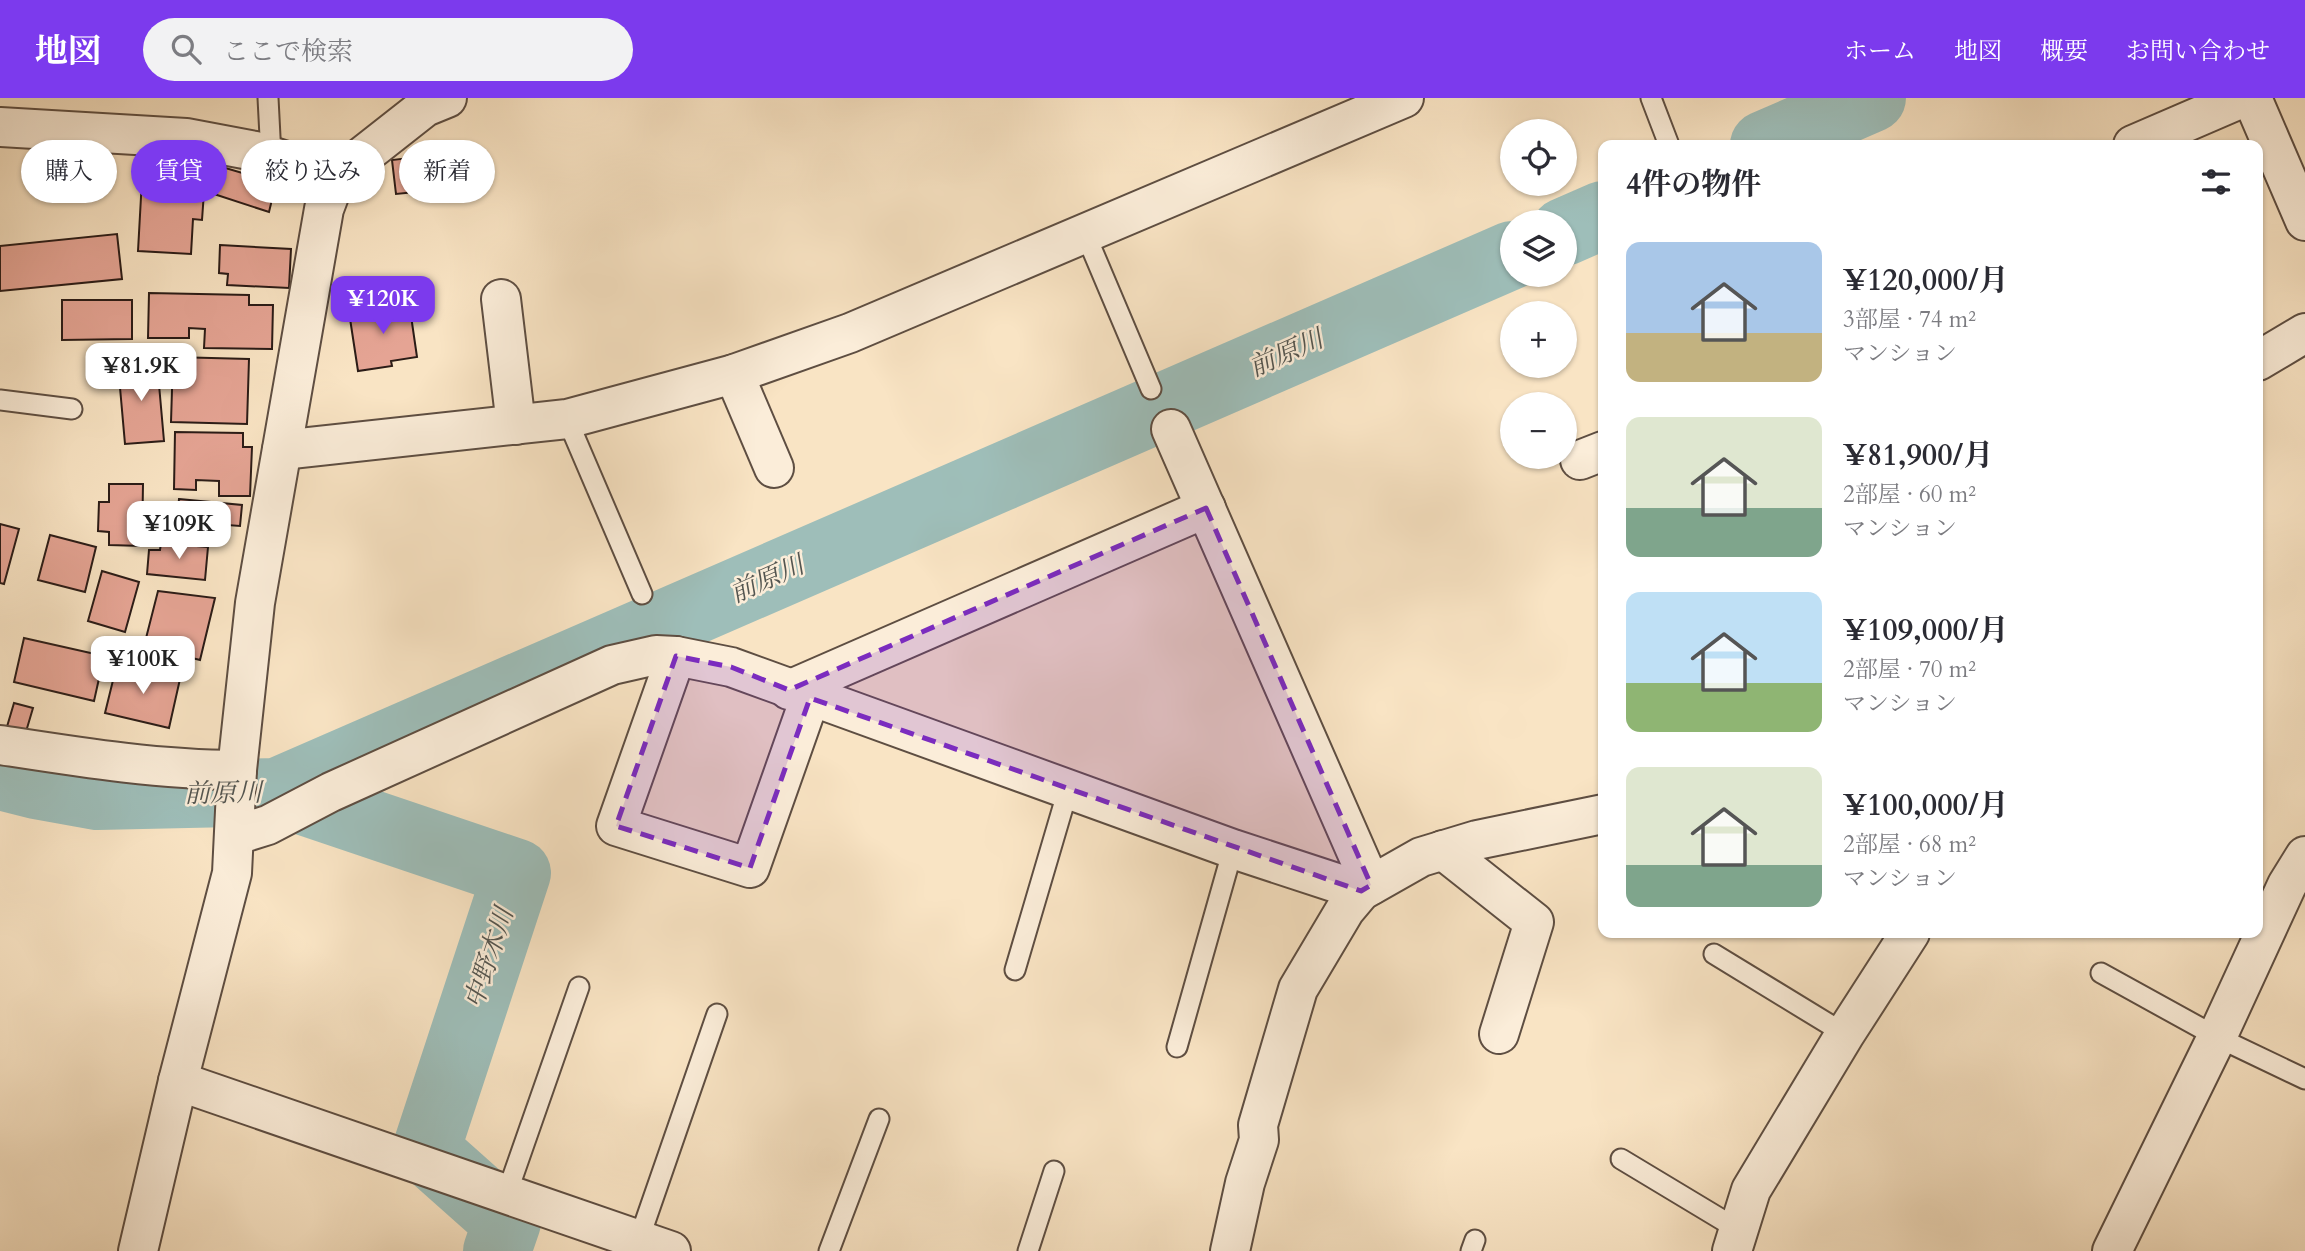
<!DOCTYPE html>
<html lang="ja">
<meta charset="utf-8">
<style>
body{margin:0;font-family:Cardo,"Noto Serif JP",serif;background:#f2f2f3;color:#2b2b33;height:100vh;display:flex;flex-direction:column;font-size:26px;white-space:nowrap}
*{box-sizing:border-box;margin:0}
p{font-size:23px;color:#7c7c81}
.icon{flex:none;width:38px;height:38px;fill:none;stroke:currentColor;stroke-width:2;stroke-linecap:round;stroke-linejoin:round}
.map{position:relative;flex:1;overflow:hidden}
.side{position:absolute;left:1598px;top:42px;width:665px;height:798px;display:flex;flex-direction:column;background:#fff;border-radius:14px;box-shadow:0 2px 5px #0004}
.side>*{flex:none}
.banner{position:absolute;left:21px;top:42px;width:665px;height:63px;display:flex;gap:14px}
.fabs{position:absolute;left:1500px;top:21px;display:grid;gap:14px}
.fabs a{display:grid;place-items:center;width:77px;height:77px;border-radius:50%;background:#fff;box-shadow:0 2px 5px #0004;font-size:35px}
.price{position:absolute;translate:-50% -60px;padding:0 16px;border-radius:14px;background:#fff;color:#222;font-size:23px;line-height:46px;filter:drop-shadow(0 2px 4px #0008)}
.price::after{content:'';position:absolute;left:50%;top:42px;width:21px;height:16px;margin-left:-10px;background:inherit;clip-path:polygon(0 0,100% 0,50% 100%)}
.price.selected{background:#7c3aed;color:#fff}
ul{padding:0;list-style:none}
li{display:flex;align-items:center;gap:21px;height:175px;padding:0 28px}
li span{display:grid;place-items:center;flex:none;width:196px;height:140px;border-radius:14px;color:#555}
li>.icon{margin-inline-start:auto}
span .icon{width:84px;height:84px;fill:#fffc;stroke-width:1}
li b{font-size:30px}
h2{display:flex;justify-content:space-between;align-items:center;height:84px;padding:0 28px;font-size:30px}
.tag{padding:0 24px;border-radius:32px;background:#fff;box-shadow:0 2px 5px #0004;font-size:24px;line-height:63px}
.tag.selected{background:#7c3aed;color:#fff}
header{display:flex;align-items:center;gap:42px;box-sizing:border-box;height:98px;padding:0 35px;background:#7c3aed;color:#fff}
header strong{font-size:33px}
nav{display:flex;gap:38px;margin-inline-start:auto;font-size:24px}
.search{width:490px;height:63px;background:#f2f2f3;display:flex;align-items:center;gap:18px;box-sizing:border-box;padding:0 24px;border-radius:38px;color:#7c7c81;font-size:26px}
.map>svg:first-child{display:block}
</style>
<header>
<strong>地図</strong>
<div class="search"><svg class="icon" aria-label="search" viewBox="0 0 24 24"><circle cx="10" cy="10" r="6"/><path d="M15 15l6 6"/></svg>ここで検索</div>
<nav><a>ホーム</a><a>地図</a><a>概要</a><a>お問い合わせ</a></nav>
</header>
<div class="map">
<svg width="2305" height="1153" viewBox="0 0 2305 1153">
<rect width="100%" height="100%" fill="#f9e4c4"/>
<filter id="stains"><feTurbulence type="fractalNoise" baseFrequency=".00286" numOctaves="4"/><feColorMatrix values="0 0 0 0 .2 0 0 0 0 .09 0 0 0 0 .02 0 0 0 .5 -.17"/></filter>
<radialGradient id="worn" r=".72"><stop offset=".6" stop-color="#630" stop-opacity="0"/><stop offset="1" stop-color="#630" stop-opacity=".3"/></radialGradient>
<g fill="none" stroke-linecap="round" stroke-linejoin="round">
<g stroke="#9ebeb9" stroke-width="68">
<path d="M1764,47L1872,0"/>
<path d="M1564,134L1603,117"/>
<path d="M0,678L36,687L97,698L277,694L1512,157"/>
<path d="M277,694L517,775L426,1052L507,1124L497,1153"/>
</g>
</g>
<g fill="#e5a494" stroke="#2b1c17" stroke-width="2">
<path d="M433,57L436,92L396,96L392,62Z"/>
<path d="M222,69L276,85L269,114L214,96L192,94L194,72L219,77Z"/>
<path d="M153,70L194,72L192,94H204L202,122L193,121L191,156L138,153L142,81H152Z"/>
<path d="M117,136L122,181L0,193V148Z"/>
<path d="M220,147L291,151L289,190L227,187L228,176L219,175Z"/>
<path d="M149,195L249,197V207H273L272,251L204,250L205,231L189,230V240H148Z"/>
<path d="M62,202H132V241L62,242Z"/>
<path d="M409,204L417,259L391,263L392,268L358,273L349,214Z"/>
<path d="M173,259L249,261L247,326L171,324Z"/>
<path d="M157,264L164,343L125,346L118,267Z"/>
<path d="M175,334L243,335V349H252L250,398H219V383L196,382V392L174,391Z"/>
<path d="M109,386H143L142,448L109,447V434L98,433L99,404H109Z"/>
<path d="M179,401L242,407L240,428L214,426L213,434L176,430Z"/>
<path d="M0,426L19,431L4,486L0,485Z"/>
<path d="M50,437L96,449L85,494L38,482Z"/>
<path d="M161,445L208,449L205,482L147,476L149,452H160Z"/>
<path d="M102,473L139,484L125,534L88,523Z"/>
<path d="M158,493L215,500L200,562L144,548Z"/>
<path d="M24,540L104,558L94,603L14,584Z"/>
<path d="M117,566L180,581L169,630L105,615Z"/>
<path d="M14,605L33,610L25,637L6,632Z"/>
</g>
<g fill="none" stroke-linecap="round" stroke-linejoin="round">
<g stroke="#5e4e42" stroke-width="23">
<g id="service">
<path d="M268,0L271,58"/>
<path d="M1651,0L1669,47"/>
<path d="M1085,135L1151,291"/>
<path d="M0,302L72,311"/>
<path d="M567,321L642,496"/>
<path d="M1714,856L1845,936"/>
<path d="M1015,872L1068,692"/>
<path d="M2101,875L2217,939L2305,981"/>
<path d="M1177,949L1233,751"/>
<path d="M1621,1061L1739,1132"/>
<path d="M507,1095L579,889"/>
<path d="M637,1147L717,916"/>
<path d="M829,1153L879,1021"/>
<path d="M1028,1153L1054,1073"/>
<path d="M1471,1153L1475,1142"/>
</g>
</g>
<g stroke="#5e4e42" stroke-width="42">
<g id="minor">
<path d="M2252,0L2305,123"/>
<path d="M0,29L186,40L255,53L336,79"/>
<path d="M2133,47L2242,0"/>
<path d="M501,201L516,327"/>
<path d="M2258,263L2305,235"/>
<path d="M734,276L774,370"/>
<path d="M1171,331L1371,787"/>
<path d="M282,352L567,321L734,276L850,235L1404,0"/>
<path d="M1580,362L1603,353"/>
<path d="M676,558L616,728L750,770L810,600"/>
<path d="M789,592L1206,410"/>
<path d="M0,647C78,659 158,672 237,672"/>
<path d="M236,737L268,727L331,694L612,567L656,557L676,558L731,569L1233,751L1361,793"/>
<path d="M1443,752L1534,824L1499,936"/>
<path d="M178,983L671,1153"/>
<path d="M1230,1153L1245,1085L1259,1042L1258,1027L1298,891L1345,812L1361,793L1421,759L1477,742L1603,716"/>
<path d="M1732,1153L1751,1092L1845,936L1910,835"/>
<path d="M2112,1153L2217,939L2287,787L2305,758"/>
</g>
</g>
<g stroke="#5e4e42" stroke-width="42">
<path id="tertiary" d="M138,1153L178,983L232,775L237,672L255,505L324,111L336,79L425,9L447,0"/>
</g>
<use href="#service" stroke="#fbedd9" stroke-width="19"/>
<use href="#minor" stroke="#fbedd9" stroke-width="38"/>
<use href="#tertiary" stroke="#fbedd9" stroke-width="38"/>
</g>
<path fill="#7b2cbf" fill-opacity="0.2" stroke="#7b2cbf" stroke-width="5" stroke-dasharray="14 9" stroke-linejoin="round" d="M1206,410L1371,787L1361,793L810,600L750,770L616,728L676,558L731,569L789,592Z"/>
<g text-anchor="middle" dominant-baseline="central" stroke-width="5" stroke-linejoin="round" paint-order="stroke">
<g font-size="26" font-style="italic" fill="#535550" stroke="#fbedd9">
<text transform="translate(1286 255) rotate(-24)">前原川</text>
<text transform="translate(767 481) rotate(-24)">前原川</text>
<text transform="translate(223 695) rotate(-1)">前原川</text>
<text transform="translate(489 860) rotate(-72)">中野木川</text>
</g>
</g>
<rect width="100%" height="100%" filter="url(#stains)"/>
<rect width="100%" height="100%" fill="url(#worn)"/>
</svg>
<div class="fabs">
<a><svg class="icon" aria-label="locate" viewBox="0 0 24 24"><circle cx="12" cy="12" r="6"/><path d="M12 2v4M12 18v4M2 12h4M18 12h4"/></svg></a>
<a><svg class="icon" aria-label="layers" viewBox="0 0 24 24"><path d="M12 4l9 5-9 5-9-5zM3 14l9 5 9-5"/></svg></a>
<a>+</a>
<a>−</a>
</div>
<b class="price selected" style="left:383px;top:238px">¥120K</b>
<b class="price" style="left:141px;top:305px">¥81.9K</b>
<b class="price" style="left:179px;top:463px">¥109K</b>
<b class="price" style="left:143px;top:598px">¥100K</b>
<div class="banner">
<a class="tag">購入</a>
<a class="tag selected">賃貸</a>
<a class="tag">絞り込み</a>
<a class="tag">新着</a>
</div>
<section class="side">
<h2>4件の物件<svg class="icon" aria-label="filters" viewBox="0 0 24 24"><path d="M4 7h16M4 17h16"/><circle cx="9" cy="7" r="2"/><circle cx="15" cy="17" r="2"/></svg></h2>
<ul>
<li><span style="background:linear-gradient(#a9c7e8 65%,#c2b280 0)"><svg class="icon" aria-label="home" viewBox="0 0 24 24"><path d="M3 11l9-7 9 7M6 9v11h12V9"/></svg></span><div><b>¥120,000/月</b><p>3部屋 · 74 m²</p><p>マンション</p></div></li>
<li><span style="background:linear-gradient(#dfe7d0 65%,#7fa58c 0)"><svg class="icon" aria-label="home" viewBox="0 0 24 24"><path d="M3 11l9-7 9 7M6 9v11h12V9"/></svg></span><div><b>¥81,900/月</b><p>2部屋 · 60 m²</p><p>マンション</p></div></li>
<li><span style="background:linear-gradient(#bfe0f5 65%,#8fb573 0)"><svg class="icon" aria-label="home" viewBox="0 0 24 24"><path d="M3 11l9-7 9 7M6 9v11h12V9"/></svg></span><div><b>¥109,000/月</b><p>2部屋 · 70 m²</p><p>マンション</p></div></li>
<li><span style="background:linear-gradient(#dfe7d0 70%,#7fa58c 0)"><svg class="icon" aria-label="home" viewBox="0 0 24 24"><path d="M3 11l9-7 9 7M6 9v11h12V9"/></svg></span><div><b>¥100,000/月</b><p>2部屋 · 68 m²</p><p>マンション</p></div></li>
</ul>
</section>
</div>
